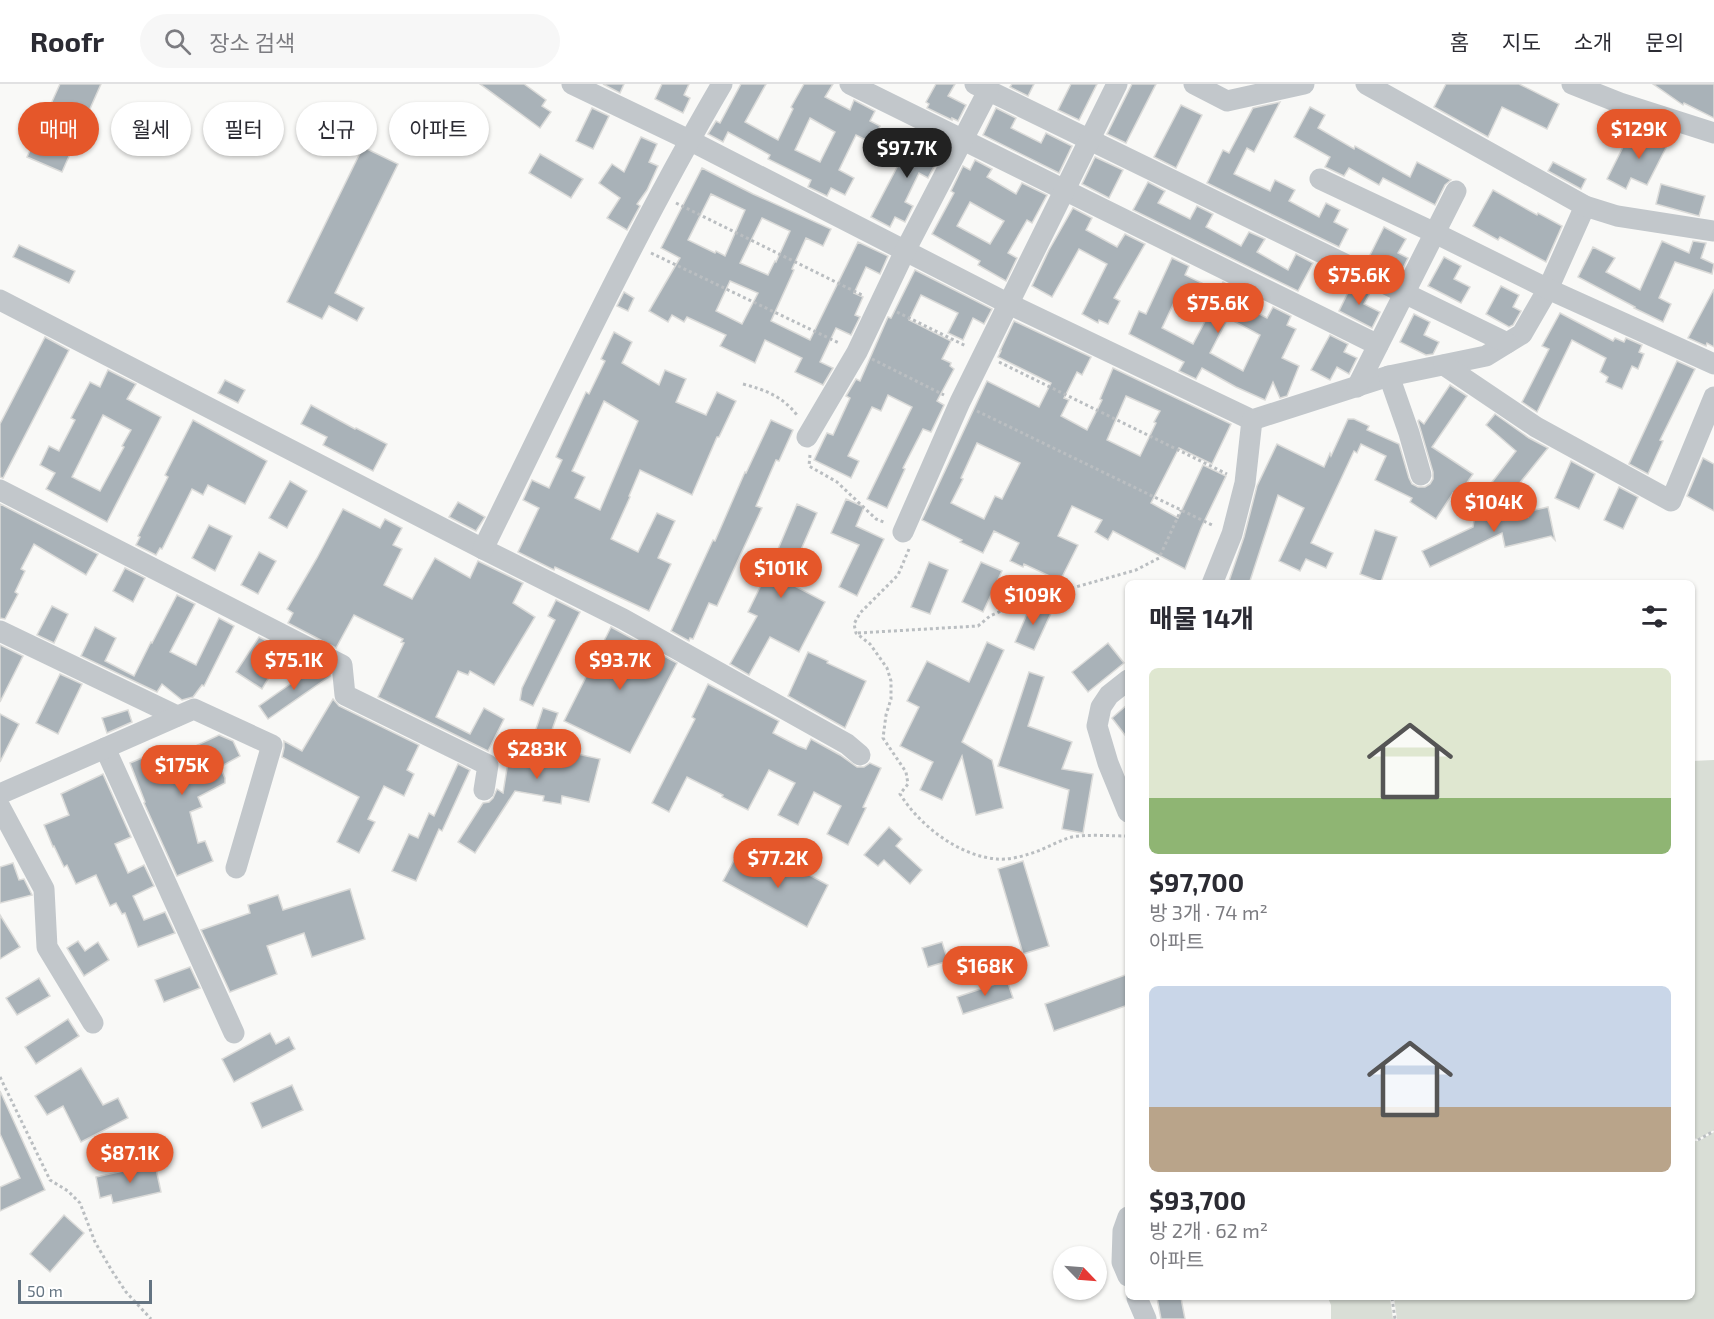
<!DOCTYPE html>
<html lang="ko">
<meta charset="utf-8">
<style>
body{margin:0;font-family:"Exo 2","Noto Sans KR",sans-serif;background:#f7f7f7;color:#2b2b33;height:100vh;display:flex;flex-direction:column;font-size:22px;white-space:nowrap}
*{box-sizing:border-box;margin:0}
p{font-size:20px;color:#7c7c81}
.icon{flex:none;width:33px;height:33px;fill:none;stroke:currentColor;stroke-width:2;stroke-linecap:round;stroke-linejoin:round}
.map{position:relative;flex:1;overflow:hidden}
.panel{position:absolute;left:1125px;top:496px;width:570px;height:720px;display:flex;flex-direction:column;background:#fff;border-radius:9px;box-shadow:0 2px 4px #0004}
.panel>*{flex:none}
.hud{position:absolute;left:18px;top:18px;width:570px;height:54px;display:flex;gap:12px}
.needle{width:39px;rotate:115deg}
.tools{position:absolute;left:1053px;top:1162px;display:grid;gap:12px}
.tools a{display:grid;place-items:center;width:54px;height:54px;border-radius:50%;background:#fff;box-shadow:0 2px 4px #0004;font-size:30px}
.scale{position:absolute;left:18px;bottom:15px;width:134px;box-sizing:border-box;padding-left:6px;border:3px solid #647482;border-top:0;font-size:16px;line-height:21px;white-space:nowrap;color:#647482;-webkit-text-stroke:4px #fff;paint-order:stroke}
.price{position:absolute;translate:-50% -51px;padding:0 14px;border-radius:21px;background:#e5572a;color:#fff;font-size:20px;line-height:39px;filter:drop-shadow(0 2px 3px #0008)}
.price::after{content:'';position:absolute;left:50%;top:36px;width:18px;height:14px;margin-left:-9px;background:inherit;clip-path:polygon(0 0,100% 0,50% 100%)}
.price.active{background:#222;color:#fff}
ul{padding:0;list-style:none}
li{display:grid;align-content:center;gap:12px;height:318px;padding:0 24px}
li span{display:grid;place-items:center;height:186px;border-radius:9px;color:#555}
li>.icon{margin-inline-start:auto}
span .icon{width:108px;height:108px;fill:#fffc;stroke-width:1}
li b{font-size:26px}
h2{display:flex;justify-content:space-between;align-items:center;height:72px;padding:0 24px;font-size:26px}
.pill{padding:0 21px;border-radius:27px;background:#fff;box-shadow:0 2px 4px #0004;font-size:21px;line-height:54px}
.pill.active{background:#e5572a;color:#fff}
header{display:flex;align-items:center;gap:36px;box-sizing:border-box;height:84px;padding:0 30px;background:#fff;border-bottom:2px solid #e1e1e2}
header strong{font-size:28px}
nav{display:flex;gap:33px;margin-inline-start:auto;font-size:21px}
.search{width:420px;height:54px;background:#f7f7f7;display:flex;align-items:center;gap:15px;box-sizing:border-box;padding:0 21px;border-radius:33px;color:#7c7c81;font-size:22px}
.map>svg:first-child{display:block}
</style>
<header>
<strong>Roofr</strong>
<div class="search"><svg class="icon" aria-label="search" viewBox="0 0 24 24"><circle cx="10" cy="10" r="6"/><path d="M15 15l6 6"/></svg>장소 검색</div>
<nav><a>홈</a><a>지도</a><a>소개</a><a>문의</a></nav>
</header>
<div class="map">
<svg width="1714" height="1235" viewBox="0 0 1714 1235">
<rect width="100%" height="100%" fill="#f9f9f7"/>
<g fill="#d9ded6">
<path d="M1714,676V1046L1698,1055L1692,1054V677Z"/>
<path d="M1714,1048V1235H1397L1394,1214H1692V1057H1699Z"/>
<path d="M1328,1214H1390L1393,1235H1331V1221Z"/>
</g>
<g fill="#a9b2b8" stroke="#dbdbd9" stroke-width="1.5" fill-rule="evenodd">
<path d="M60,0H101L62,88L27,73Z"/>
<path d="M480,0H524L546,16L542,22L551,28L540,44Z"/>
<path d="M603,0H624L620,9Z"/>
<path d="M662,0H689L684,11L690,14L683,29L655,15Z"/>
<path d="M741,0H766L745,38L778,56L793,25L791,23L804,0H833L825,13L850,26L854,16L875,27L870,37L880,42L872,59L856,51L839,86L854,94L845,111L831,104L827,112L808,103L811,96L768,75L770,71L728,48L723,58L708,50L716,37L720,39ZM810,34L835,48L820,78L795,66Z"/>
<path d="M936,0H955L948,12L966,21L958,37L952,34V36L927,24L929,20L926,18Z"/>
<path d="M1012,0H1034L1028,12L1010,3Z"/>
<path d="M1071,0H1097L1079,36L1058,26Z"/>
<path d="M1132,0H1156L1126,59L1107,50Z"/>
<path d="M1446,0H1519L1559,20L1547,45L1502,23L1488,53L1434,23Z"/>
<path d="M1653,0H1714V34L1684,19L1683,21Z"/>
<path d="M1280,18L1254,68L1247,64L1234,90L1270,107L1275,96L1295,106L1289,117L1319,133L1326,119L1340,126L1334,138L1348,145L1339,163L1207,99L1223,66L1229,69L1253,24Z"/>
<path d="M1181,21L1202,31L1176,84L1154,73Z"/>
<path d="M1310,23L1325,31L1318,44L1354,65L1355,62L1410,93L1417,78L1451,96L1445,101L1435,121L1383,94L1379,101L1349,84L1344,92L1325,83L1330,73L1294,53Z"/>
<path d="M592,24L609,32L593,65L576,57Z"/>
<path d="M996,24L1016,34L1011,44L1041,59L1046,49L1072,62L1059,89L983,51Z"/>
<path d="M1657,44L1673,50L1647,101L1631,94L1626,105L1607,95L1628,53L1647,63Z"/>
<path d="M916,47L940,59L936,66L941,69L928,94L919,89L905,118L913,122L905,138L895,133L890,143L871,133Z"/>
<path d="M641,53L657,60L649,78L658,82L647,106L637,120L640,122L627,146L607,134L620,114L599,99L612,80L624,88Z"/>
<path d="M363,63L398,80L335,209L364,224L357,237L329,222L322,235L287,218Z"/>
<path d="M540,70L583,95L571,114L529,89Z"/>
<path d="M1095,73L1123,86L1109,114L1082,100Z"/>
<path d="M975,76L992,85L987,93L1016,110L1022,99L1047,111L1032,139L1027,136L1008,169L1017,174L1006,197L978,181L980,177L932,150L954,109L951,107L963,82L970,86ZM970,118L1004,137L990,160L957,142Z"/>
<path d="M1553,78L1586,95L1581,105L1548,87Z"/>
<path d="M702,84L753,110L831,145L823,162L806,154L792,185L794,186L771,237L810,256L858,158L888,172L880,190L866,183L854,209L863,213L855,231L860,233L851,251L836,244L820,278L833,284L823,301L795,288L802,274L765,256L755,279L720,262L726,251L687,233L684,238L672,231L668,238L649,227L680,174L661,164ZM711,110L745,126L725,172L716,167L715,169L688,156ZM762,134L790,147L776,178L775,177L768,191L740,179ZM730,197L758,209L742,240L716,227Z"/>
<path d="M1148,98L1165,107L1158,119L1190,135L1197,122L1213,130L1206,143L1241,162L1249,148L1265,155L1257,168L1288,186L1296,170L1313,179L1298,207L1133,126Z"/>
<path d="M1661,100L1705,112L1699,132L1656,120Z"/>
<path d="M1493,106L1537,131L1538,129L1562,142L1546,178L1500,153L1498,156L1473,142Z"/>
<path d="M1073,124L1092,134L1086,146L1117,163L1125,150L1145,160L1114,214L1120,217L1108,240L1099,236L1098,239L1082,230L1107,180L1079,165L1052,213L1032,202L1049,166Z"/>
<path d="M1384,143L1406,155L1398,169L1408,174L1399,192L1367,177Z"/>
<path d="M1662,157L1689,169L1693,157L1706,159L1701,174L1714,180L1712,190L1675,178L1659,214L1671,220L1663,238L1634,224L1635,223L1578,193L1593,163L1615,174L1606,188L1640,206Z"/>
<path d="M19,161L75,187L69,199L13,173Z"/>
<path d="M1444,173L1461,182L1454,195L1470,203L1461,219L1428,202Z"/>
<path d="M1172,174L1189,182L1185,191L1218,207L1223,198L1237,206L1232,216L1267,234L1273,223L1291,232L1287,241L1296,245L1282,274L1299,282L1287,312L1280,314L1273,298L1265,316L1236,303L1202,284L1196,295L1179,287L1184,278L1129,250L1139,227L1146,230ZM1179,208L1210,223L1211,226L1193,260L1162,244ZM1228,234L1260,251L1243,287L1210,269Z"/>
<path d="M915,186L992,225L984,240L973,234L963,256L948,249L958,229L921,211L909,236L951,257L942,275L951,279L950,282L954,285L937,317L944,321L931,348L923,345L903,384L905,385L887,424L867,415L912,323L888,311L881,327L872,323L848,372L859,377L851,394L814,376L827,349L833,351L850,314L846,312L856,295L860,297L888,233L891,234Z"/>
<path d="M1353,198L1371,207L1364,220L1380,228L1372,244L1339,227Z"/>
<path d="M1501,202L1519,211L1513,223L1521,227L1513,241L1509,243L1486,230Z"/>
<path d="M1714,205V263L1707,259L1706,262L1688,254Z"/>
<path d="M624,208L634,214L628,227L617,222Z"/>
<path d="M1560,229L1613,257L1615,254L1624,258L1626,254L1642,261L1639,268L1644,270L1638,285L1632,282L1622,305L1606,298L1608,293L1600,288L1606,274L1572,256L1537,328L1522,318L1549,265L1542,262Z"/>
<path d="M1414,230L1430,238L1424,251L1439,258L1433,270L1426,271L1400,258Z"/>
<path d="M1014,237L1091,273L1082,291L1077,288L1064,314L1069,316L1061,332L1087,346L1102,316L1100,315L1113,284L1231,340L1212,380L1179,364L1151,419L1178,434L1203,381L1226,392L1201,444L1185,485L1113,447L1108,456L1095,448L1102,436L1072,422L1058,452L1078,461L1060,497L1024,480L1023,483L1010,477L1019,459L994,447L983,469L960,458L962,456L922,436L987,297L1039,323L1051,299L998,273L1001,267H1000ZM1126,312L1160,327L1154,338L1156,339L1140,372L1107,356ZM977,359L1020,379L1002,415L995,412L984,435L951,419L963,395L961,394Z"/>
<path d="M614,248L632,258L622,279L659,301L665,286L686,295L676,318L706,331L717,308L736,317L719,353H717L692,411L640,386L629,412L630,413L611,455L638,468L657,429L675,437L658,474L671,480L649,527L555,483L554,486L518,468L539,424L523,416L532,396L549,404L562,376L556,373L586,308L589,310L605,277L601,275ZM604,317L638,337L600,426L575,414L585,393L572,387Z"/>
<path d="M1330,251L1348,260L1344,268L1357,274L1349,290L1337,283L1330,296L1311,286Z"/>
<path d="M45,253L69,266L3,394L0,393V340Z"/>
<path d="M1677,277L1695,285L1660,356L1663,357L1648,390L1629,380Z"/>
<path d="M108,286L136,300L127,315L161,333L107,438L46,405L55,389L40,381L49,362L59,367L75,336L71,334L90,298L100,303ZM103,331L131,346L122,362L124,363L100,407L72,393Z"/>
<path d="M225,296L245,306L238,319L218,309Z"/>
<path d="M1450,301L1467,312L1432,363L1473,390L1458,412L1453,409L1436,435L1410,418L1412,414L1375,396L1386,372L1361,360L1357,369L1354,367L1311,459L1333,469L1326,484L1306,475L1300,487L1279,477L1304,424L1278,411L1249,500H1238L1229,497L1244,453L1257,402L1277,360L1324,383L1330,369L1331,372L1348,335H1354L1369,342L1367,346L1399,360L1409,394L1412,400L1418,403H1425L1430,400L1433,395V388L1418,337L1419,336L1424,340Z"/>
<path d="M311,321L355,345L356,344L387,360L373,387L323,361L327,353L301,340Z"/>
<path d="M1495,330L1529,354L1548,364L1506,416L1489,402L1516,367L1486,341Z"/>
<path d="M193,336L267,377L245,420L208,401L203,411L192,405L162,465L160,464L156,471L136,461L140,453L138,452L168,393L165,391Z"/>
<path d="M771,336L793,346L779,377L776,376L756,422L762,424L717,522L709,519L693,555L690,554L689,557L671,547L713,456L715,457L745,388L746,389Z"/>
<path d="M1703,374L1714,380V427L1687,412Z"/>
<path d="M1571,377L1595,390L1579,425L1555,414Z"/>
<path d="M290,397L307,407L287,444L269,434Z"/>
<path d="M1619,403L1638,413L1623,445L1604,436Z"/>
<path d="M846,415L864,423L856,442L884,455L857,512L839,503L859,461L831,449Z"/>
<path d="M458,418L485,433L476,447L449,433Z"/>
<path d="M0,420L98,470L86,491L34,460L21,485L25,487L15,508L18,510L5,535L0,534Z"/>
<path d="M797,420L817,429L787,498L825,518L799,568L770,553L749,591L730,580L757,532L748,528L776,470Z"/>
<path d="M1548,423L1555,456L1551,452L1505,463L1502,449L1430,483L1422,467L1473,443L1476,424L1497,428L1490,436L1513,431L1527,433L1522,429Z"/>
<path d="M343,425L380,444L385,435L402,444L393,461L402,465L384,501L412,515L435,474L470,494L478,477L523,499L513,519L535,533L494,601L470,587L468,591L458,587L436,633L470,650L484,624L504,635L488,667L378,613L404,559L401,558L403,555L354,531L336,564L288,539L293,529L287,525L317,474Z"/>
<path d="M209,441L232,452L215,487L192,474Z"/>
<path d="M1375,446L1397,453L1381,498L1360,490Z"/>
<path d="M259,468L276,477L258,510L241,501Z"/>
<path d="M929,478L948,486L930,530L911,523Z"/>
<path d="M981,478L1002,487L983,528L962,518Z"/>
<path d="M125,484L145,494L133,518L113,507Z"/>
<path d="M177,511L195,520L170,568L196,581L219,534L234,542L204,602L202,601L193,613L182,616L162,600L157,608L81,572L95,543L116,554L105,577L134,592L151,558L152,559Z"/>
<path d="M556,516L580,528L533,622L520,616L522,604L555,536L548,532Z"/>
<path d="M1032,518L1052,527L1034,566L1015,558Z"/>
<path d="M52,522L68,530L54,559L37,551Z"/>
<path d="M611,543L677,579L630,669L564,637Z"/>
<path d="M259,553L277,562L272,570L280,575L262,605L236,588Z"/>
<path d="M987,558L1004,566L962,658L992,676L1003,724L976,731L962,672L942,716L920,706L933,678L900,662L919,623L907,617L927,577L969,598Z"/>
<path d="M1108,559L1124,579L1088,608L1072,588Z"/>
<path d="M0,561L23,572L0,618Z"/>
<path d="M808,568L828,577L827,579L866,597L845,644L788,612Z"/>
<path d="M316,582L330,589V592L268,635L259,622Z"/>
<path d="M1029,588L1044,593L1028,642L1072,658L1062,685L1093,690L1083,749L1062,745L1069,706L998,682Z"/>
<path d="M60,590L82,600L58,650L36,639Z"/>
<path d="M708,600L779,637L773,649L798,662L806,665L811,655L840,671L857,683H864L870,679L881,684L863,723L866,724L848,761L827,750L841,722L814,708L798,741L778,731L795,699L769,686L748,726L722,713L723,711L687,693L669,728L652,719L695,635L692,633Z"/>
<path d="M333,615L339,622L419,661L407,686L414,690L404,712L384,702L368,735L375,738L359,769L337,758L359,713L282,673L284,664V657L302,667Z"/>
<path d="M1128,620V655L1112,634Z"/>
<path d="M543,624L558,629L546,663L600,675L589,718L562,712L561,720L543,717L544,712L515,707L475,769L458,758L483,719L489,718L493,714L497,705L503,709L509,672L526,675Z"/>
<path d="M128,626L132,638L107,649L102,634Z"/>
<path d="M0,630L19,640L0,678Z"/>
<path d="M219,651L233,657L240,672L220,683L225,694V699L198,713L202,723L190,728L198,759L205,757L213,777L177,792L144,719L145,718L130,679L168,663L172,673Z"/>
<path d="M458,680L470,686L442,747L439,745L416,797L392,787L409,750L418,754L429,729L434,732Z"/>
<path d="M103,690L131,753L115,760L128,789L144,781L154,802L133,812L144,836L165,828L175,849L138,863L125,829L122,830L116,819L110,822L96,791L76,800L67,781L64,783L54,762L53,763L44,741L69,731L61,710Z"/>
<path d="M889,743L902,755L896,762L922,786L910,800L884,776L878,782L864,771Z"/>
<path d="M738,769L783,794L791,781L828,801L807,843L723,797Z"/>
<path d="M1023,777L1049,862L1023,870L998,785Z"/>
<path d="M13,779L19,796L24,795L32,811L0,819V783Z"/>
<path d="M350,805L365,855L312,873L304,849L267,862L277,890L230,908L201,846L250,829L248,821L278,811L283,826Z"/>
<path d="M0,831L20,863L0,875Z"/>
<path d="M78,857L85,867L98,858L109,876L84,892L67,864Z"/>
<path d="M942,858L948,877L928,883L922,864Z"/>
<path d="M190,883L200,904L164,918L155,896Z"/>
<path d="M1128,890V921L1054,947L1045,920Z"/>
<path d="M39,894L50,912L17,931L6,914Z"/>
<path d="M1007,896L1013,914L963,930L957,913Z"/>
<path d="M68,935L79,952L36,980L25,963Z"/>
<path d="M270,949L276,960L289,953L295,965L234,998L222,975Z"/>
<path d="M81,984L103,1021L118,1014L128,1034L81,1058L63,1022L47,1031L35,1012Z"/>
<path d="M292,1001L303,1026L262,1044L251,1019Z"/>
<path d="M0,1007L45,1106L0,1127V1103L20,1094L0,1050Z"/>
<path d="M155,1080L161,1108L113,1119L111,1111L100,1114L96,1093Z"/>
<path d="M64,1131L84,1149L50,1188L30,1170Z"/>
<path d="M1157,1214H1181L1185,1235H1161Z"/>
</g>
<g fill="none" stroke-linecap="round" stroke-linejoin="round">
<g stroke="#babec1" stroke-width="3" stroke-dasharray="3 3" stroke-linecap="butt">
<path d="M676,119L864,212"/>
<path d="M651,169L839,259"/>
<path d="M897,228L966,262"/>
<path d="M872,275L944,311"/>
<path d="M999,278L1227,390"/>
<path d="M743,300C765,306 782,312 797,331"/>
<path d="M977,327L1214,442"/>
<path d="M810,371L809,382L837,398L876,435L886,439"/>
<path d="M909,465L898,491L860,529L854,540L856,549L870,560L887,584L891,597V615L886,631L883,654L906,688L908,700L900,710C920,742 959,772 997,775C1007,776 1020,773 1029,770C1044,766 1057,757 1072,753C1087,750 1112,752 1128,752"/>
<path d="M858,549L978,542L990,532L1019,519L1136,486L1159,474L1181,426"/>
<path d="M0,993L50,1096L68,1107L80,1119L95,1158L112,1187L126,1208L151,1235"/>
<path d="M1692,1056H1698L1714,1047"/>
<path d="M1392,1214L1395,1235"/>
</g>
<g stroke="#c2c7cb" stroke-width="21">
<path d="M572,0L689,56L1009,220L1252,336L1389,292L1486,272L1522,250L1548,205L1585,122"/>
<path d="M850,0L1378,261"/>
<path d="M975,0L1507,259"/>
<path d="M1194,0L1227,17L1304,0"/>
<path d="M1366,0L1585,122L1617,132L1714,147"/>
<path d="M1572,0L1620,19L1714,49"/>
<path d="M1320,95L1435,149L1548,205L1714,280"/>
<path d="M0,216L483,465L623,535L847,660L860,671"/>
<path d="M1444,281L1536,343L1671,417L1714,313"/>
<path d="M1389,292L1409,349L1421,391"/>
<path d="M1357,303L1456,107"/>
<path d="M807,353L857,268L905,167L988,7"/>
<path d="M0,406L342,581L345,611L488,681L484,706"/>
<path d="M903,448L960,318L1117,0"/>
<path d="M483,465C560,309 634,150 722,0"/>
<path d="M1212,500L1232,450L1245,399L1252,336"/>
<path d="M0,547L177,632"/>
<path d="M1128,596L1109,611L1101,623L1097,642L1108,679L1128,728"/>
<path d="M105,664L234,949"/>
<path d="M0,710L194,625L272,661L236,784"/>
<path d="M0,723L44,805L47,863L93,939"/>
<path d="M1128,1133L1123,1147L1122,1178L1128,1192"/>
<path d="M1137,1214L1146,1235"/>
</g>
</g>
</svg>
<div class="tools">
<a><svg class="needle" viewBox="-14 -14 28 28"><path d="M0-13l5 13h-10z" fill="#e53935"/><path d="M0 13l5-13h-10z" fill="#7c7c81"/></svg></a>
</div>
<div class="scale">50 m</div>
<b class="price" style="left:1639px;top:76px">$129K</b>
<b class="price active" style="left:907px;top:95px">$97.7K</b>
<b class="price" style="left:1359px;top:222px">$75.6K</b>
<b class="price" style="left:1218px;top:250px">$75.6K</b>
<b class="price" style="left:1494px;top:449px">$104K</b>
<b class="price" style="left:781px;top:515px">$101K</b>
<b class="price" style="left:1033px;top:542px">$109K</b>
<b class="price" style="left:294px;top:607px">$75.1K</b>
<b class="price" style="left:620px;top:607px">$93.7K</b>
<b class="price" style="left:537px;top:696px">$283K</b>
<b class="price" style="left:182px;top:712px">$175K</b>
<b class="price" style="left:778px;top:805px">$77.2K</b>
<b class="price" style="left:985px;top:913px">$168K</b>
<b class="price" style="left:130px;top:1100px">$87.1K</b>
<div class="hud">
<a class="pill active">매매</a>
<a class="pill">월세</a>
<a class="pill">필터</a>
<a class="pill">신규</a>
<a class="pill">아파트</a>
</div>
<section class="panel">
<h2>매물 14개<svg class="icon" aria-label="filters" viewBox="0 0 24 24"><path d="M4 7h16M4 17h16"/><circle cx="9" cy="7" r="2"/><circle cx="15" cy="17" r="2"/></svg></h2>
<ul>
<li><span style="background:linear-gradient(#dfe7d0 70%,#8fb573 0)"><svg class="icon" aria-label="home" viewBox="0 0 24 24"><path d="M3 11l9-7 9 7M6 9v11h12V9"/></svg></span><div><b>$97,700</b><p>방 3개 · 74 m²</p><p>아파트</p></div></li>
<li><span style="background:linear-gradient(#c9d6e8 65%,#b9a48a 0)"><svg class="icon" aria-label="home" viewBox="0 0 24 24"><path d="M3 11l9-7 9 7M6 9v11h12V9"/></svg></span><div><b>$93,700</b><p>방 2개 · 62 m²</p><p>아파트</p></div></li>
</ul>
</section>
</div>
